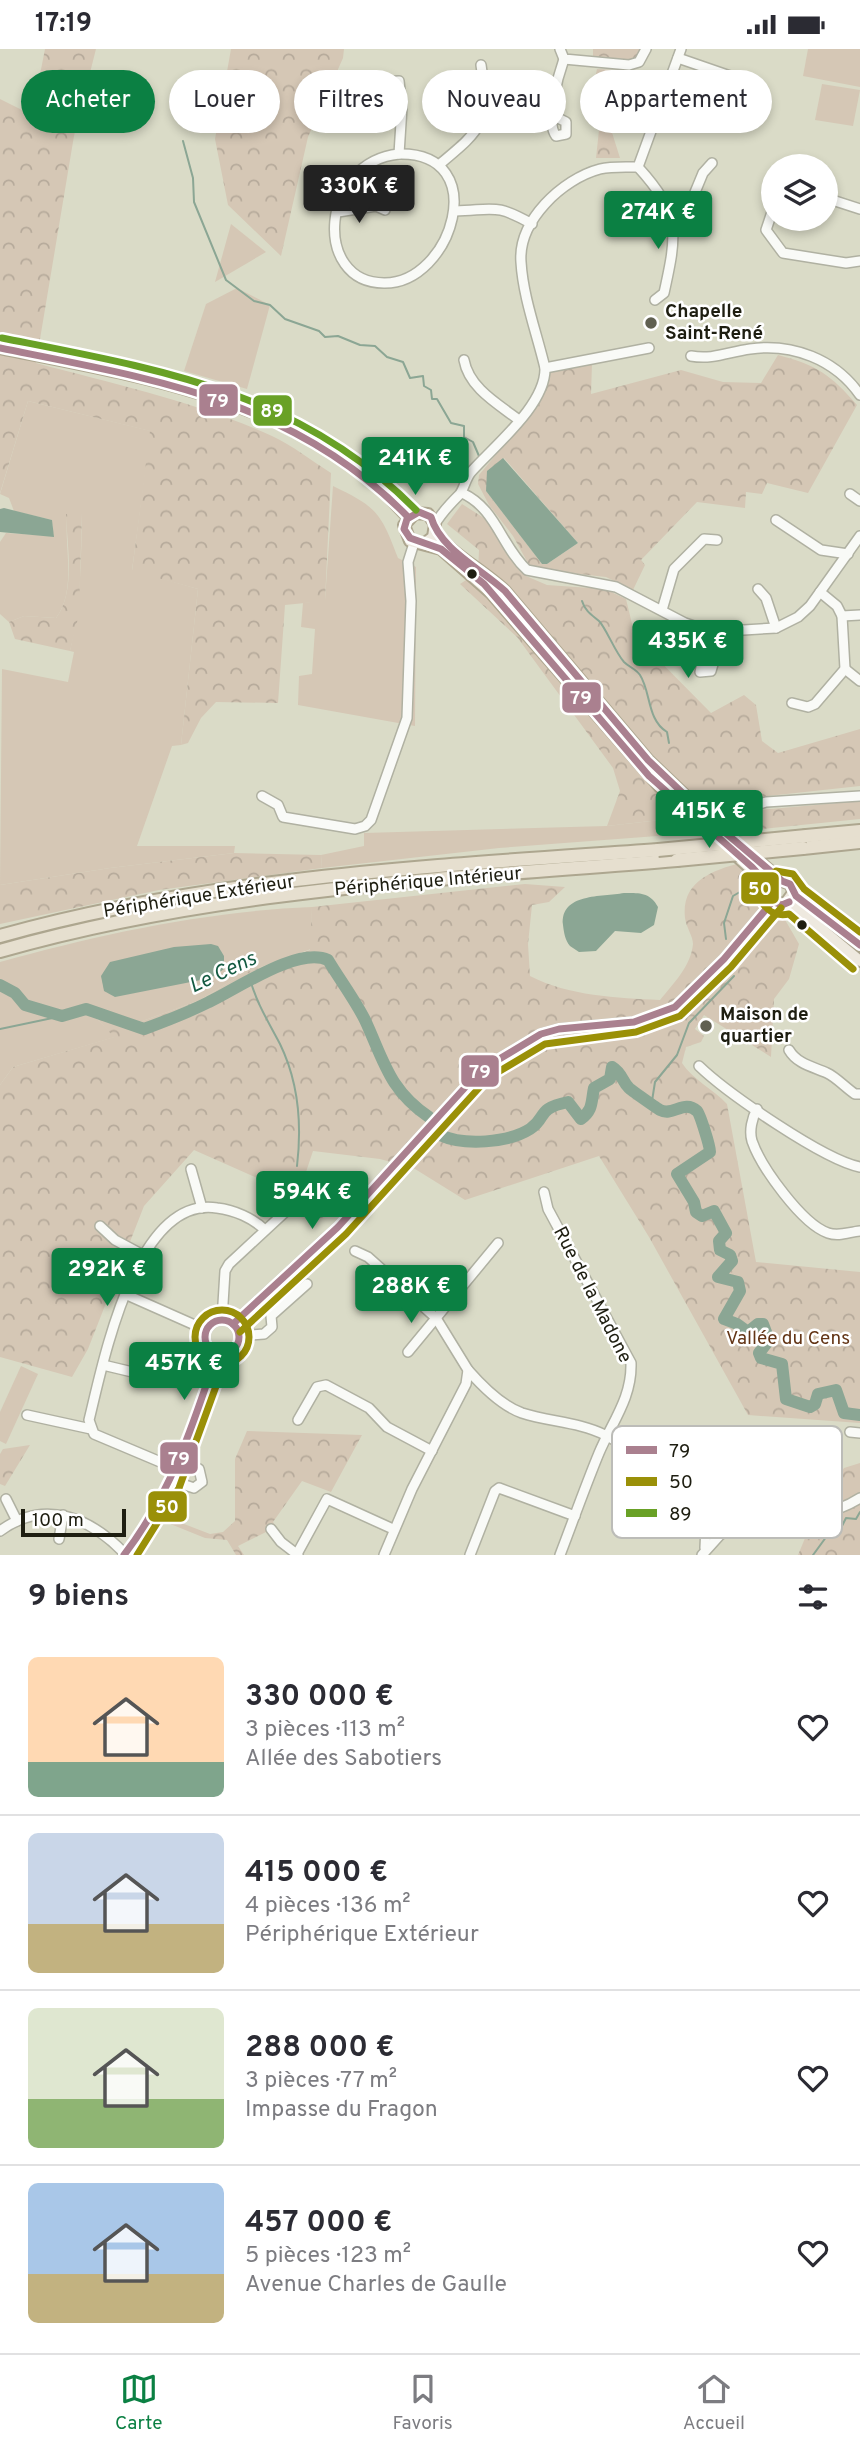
<!DOCTYPE html>
<html lang="fr">
<meta charset="utf-8">
<style>
body{margin:0;font-family:Overpass,sans-serif;background:#f2f2f3;color:#2b2b33;height:100vh;display:flex;flex-direction:column;font-size:26px;white-space:nowrap}
*{box-sizing:border-box;margin:0}
p{font-size:23px;color:#7c7c81}
.icon{flex:none;width:38px;height:38px;fill:none;stroke:currentColor;stroke-width:2;stroke-linecap:round;stroke-linejoin:round}
.map{position:relative;height:1506px;overflow:hidden}
.details{display:flex;flex-direction:column;background:#fff;flex:1}
.details>*{flex:none}
.hud{position:absolute;left:21px;top:21px;width:819px;height:63px;display:flex;gap:14px}
.fabs{position:absolute;left:761px;top:105px;display:grid;gap:14px}
.fabs a{display:grid;place-items:center;width:77px;height:77px;border-radius:50%;background:#fff;box-shadow:0 4px 10px #0003;font-size:35px}
.scale{position:absolute;left:21px;bottom:18px;width:105px;box-sizing:border-box;padding-left:7px;border:4px solid #1e1e11;border-top:0;font-size:19px;line-height:24px;white-space:nowrap;color:#1e1e11;-webkit-text-stroke:5px #fff;paint-order:stroke}
.price{position:absolute;translate:-50% -60px;padding:0 16px;border-radius:7px;background:#0b8043;color:#fff;font-size:23px;line-height:46px;filter:drop-shadow(0 2px 4px #0008)}
.price::after{content:'';position:absolute;left:50%;top:42px;width:21px;height:16px;margin-left:-10px;background:inherit;clip-path:polygon(0 0,100% 0,50% 100%)}
.price.current{background:#222;color:#fff}
ul{padding:0;list-style:none}
li{display:flex;align-items:center;gap:21px;height:175px;padding:0 28px}
li+li{border-top:2px solid #e1e1e2}
li span{display:grid;place-items:center;flex:none;width:196px;height:140px;border-radius:10px;color:#555}
li>.icon{margin-inline-start:auto}
span .icon{width:84px;height:84px;fill:#fffc;stroke-width:1}
li b{font-size:30px}
h2{display:flex;justify-content:space-between;align-items:center;height:84px;padding:0 28px;font-size:30px}
.tag{padding:0 24px;border-radius:32px;background:#fff;box-shadow:0 4px 10px #0003;font-size:24px;line-height:63px}
.tag.current{background:#0b8043;color:#fff}
.status{display:flex;justify-content:space-between;align-items:center;height:49px;padding:0 35px;background:#fff;direction:ltr}
.status svg{height:19px;fill:currentColor}
.tab-bar{display:flex;justify-content:space-around;align-items:center;height:98px;border-top:2px solid #e1e1e2;background:#fff;font-size:19px;color:#7c7c81}
.tab-bar a{display:grid;justify-items:center;gap:4px}
.tab-bar .current{color:#0b8043}
.map>svg:first-child{display:block}
</style>
<div class="status"><b>17:19</b><svg viewBox="0 0 49 12"><path d="M0 12V9h3v3zM5 12V6h3v6zM10 12V3h3v9zM15 12V0h3v12zM26 1h20v11H26zM47 4h2v5h-2z"/></svg></div>
<div class="map">
<svg width="860" height="1506" viewBox="0 0 860 1506">
<defs>
<pattern id="forest-crowns" width="20" height="18" patternUnits="userSpaceOnUse" patternTransform="scale(1.75)"><rect width="20" height="18" fill="#d5c7b5"/><path d="M2 6a3 3 0 1 1 6 0M12 15a3 3 0 1 1 6 0" fill="none" stroke="#b6aa9b"/></pattern>
</defs>
<rect width="100%" height="100%" fill="#dadbc7"/>
<g fill="#d5c7b5">
<path d="M808,0H860V38L803,27Z"/>
<path d="M822,35L860,41L853,77L815,71Z"/>
<path d="M231,175L266,203L215,233Z"/>
<path d="M237,239L270,256L247,340L184,322L206,255Z"/>
<path d="M28,352L151,382L132,521L198,540L181,696L172,697L137,797H235L234,804L110,819L0,836L2,620L68,633L74,603L70,602C81,556 81,512 82,465H67C64,498 77,541 56,569L24,567L9,573L0,565V493L6,484L53,487L52,471L14,462L9,449L0,445Z"/>
<path d="M333,437C377,458 381,464 398,509L416,518L415,677L298,656L299,627L312,625L315,580L301,578L303,554L325,551Z"/>
<path d="M678,769L697,784L499,799L322,819L321,806L364,797V784L607,777Z"/>
<path d="M312,858L311,900L244,924L200,951L137,974L113,966L97,970L115,988L13,1018L0,1036V913C100,885 208,862 312,858Z"/>
<path d="M21,1317L38,1325L6,1395L0,1392V1363Z"/>
</g>
<g fill="url(#forest-crowns)" fill-rule="evenodd">
<path d="M45,0H96L74,87L36,314C115,335 197,353 272,387C292,396 312,412 331,424L325,552L285,556L278,654L216,653L201,669L188,694L181,696L198,540L132,522L150,382L28,352L0,444V50L32,66Z"/>
<path d="M231,0H344L343,9L308,88L281,207L228,156L215,90Z"/>
<path d="M593,0H641L638,8L628,12L593,10Z"/>
<path d="M597,20L628,22L609,74L620,109H596L599,81L589,59Z"/>
<path d="M778,306C817,316 831,326 857,356L808,444L767,434L762,445L746,443L745,459L697,453L641,511L645,516L633,541L606,528L544,521L529,516L513,487L489,456L478,435L479,426L523,373L547,323L592,315L591,345L681,321L723,333L761,334ZM504,409L578,494L547,515H542L486,442Z"/>
<path d="M462,455L484,469L526,527L547,536L605,540L626,550L635,587L711,664L744,646L756,656L762,692L778,704L860,680V737L768,747L720,759L709,753L695,764L697,784L678,769L607,777L620,742L613,719L517,588L460,535L478,523L479,501L447,475Z"/>
<path d="M82,464L79,565L70,602L15,590L9,573L24,567L56,569C76,543 67,497 66,465Z"/>
<path d="M860,752V770L743,782L744,774L758,761Z"/>
<path d="M234,804L321,806L322,819L159,841L0,875V836L110,819Z"/>
<path d="M740,814L760,848L780,862L799,895L789,930L774,950L771,1008L704,966L695,980L704,987L701,993L686,998L682,1014C692,1030 713,1040 727,1055L756,1213L860,1223V1374L748,1366L649,1188L599,1107L465,1151L415,1120L380,1110L313,1102L298,1147L194,1101L144,1157L88,1300L72,1328L0,1308V1036L13,1018L114,988L97,970L113,966L137,974L200,951L244,924L310,901L312,858L525,835L565,838L549,853L532,856L528,895L530,927C569,947 617,949 660,951C673,935 691,917 693,895C693,887 686,878 685,869C681,833 711,822 740,814Z"/>
<path d="M247,1382L362,1386L331,1443L302,1432L273,1473L276,1478L238,1497L244,1506H236L227,1491L205,1489L163,1472L166,1468L210,1485L223,1483L235,1472V1410Z"/>
<path d="M30,1396L5,1437L0,1435V1405L3,1400Z"/>
<path d="M860,1414V1506H798L818,1458L844,1419Z"/>
</g>
<g fill="#8ba694">
<path d="M503,409L578,494L547,515H542L486,442L487,422Z"/>
<path d="M4,459L52,471L54,488L0,483V460Z"/>
<path d="M624,844C639,844 650,843 658,858L654,876L641,884L615,882L596,902L579,903L570,897C565,891 564,884 563,876C560,844 602,848 624,844Z"/>
<path d="M211,895L218,897L224,907V920L211,929L115,948L104,942L101,927L110,913L174,898Z"/>
</g>
<g fill="none" stroke-linecap="round" stroke-linejoin="round">
<g stroke="#8ba694" stroke-width="2">
<path d="M183,92L193,129L194,153L226,231L254,252L270,256L285,270L319,282L325,288L338,287L360,296L375,297L387,308L403,313L410,329L423,327L424,337L431,341L432,350H437L451,374L464,377V388L473,393L479,407"/>
<path d="M582,552C585,562 592,566 599,572C606,579 615,603 624,613C629,618 636,620 640,626C651,643 647,671 667,683L669,694"/>
<path d="M726,890L724,874L733,847L745,840"/>
<path d="M250,930C256,953 269,974 280,995C299,1034 302,1075 297,1117"/>
<path d="M0,980L62,967"/>
<path d="M652,1052L655,1033L677,1006L689,974L734,927"/>
<path d="M813,1506L832,1480L842,1477L846,1469L856,1470L860,1463"/>
</g>
<g stroke="#8ba694" stroke-width="12">
<path d="M0,936L15,944L25,956L62,967L86,960L144,980C166,972 189,963 209,953C237,940 298,897 328,911C340,931 355,951 365,971C384,1012 389,1041 429,1068"/>
<path d="M440,1086C464,1097 508,1094 530,1080C548,1068 535,1060 568,1053L581,1070C593,1061 591,1054 594,1039L610,1030L612,1018C622,1024 622,1032 629,1039C631,1041 658,1060 660,1061C673,1068 684,1050 697,1062C700,1065 710,1097 710,1103L677,1125L694,1153L696,1163L702,1167L714,1162L726,1184L719,1192L720,1201L730,1206L732,1212L718,1228L738,1233L740,1242L724,1270L737,1275L748,1283L758,1275H763L769,1291L759,1304L761,1309L782,1315L786,1350L810,1358L815,1355L818,1345L836,1341L844,1364L860,1366"/>
</g>
<g stroke="#b0b1a2" stroke-width="12">
<g id="minor">
<path d="M560,0L564,10L629,16L639,13L646,0"/>
<path d="M671,28L752,56L759,37L678,9"/>
<path d="M366,42L379,33L399,32L402,58L399,105"/>
<path d="M554,67L566,73V85L556,87C545,73 558,27 564,10"/>
<path d="M399,105C493,103 452,235 384,234C312,234 320,113 399,105Z"/>
<path d="M440,115C482,80 490,74 481,16"/>
<path d="M638,118C681,165 677,185 664,244L655,251"/>
<path d="M826,149L860,160"/>
<path d="M774,157L766,181L783,204L846,214L860,212"/>
<path d="M670,161L691,153L703,124L712,114"/>
<path d="M455,162C494,161 495,154 532,175"/>
<path d="M338,163L376,157L385,161"/>
<path d="M691,307C713,311 728,303 750,300C792,294 835,310 860,346"/>
<path d="M464,311C469,339 498,355 519,371"/>
<path d="M545,319L649,299"/>
<path d="M462,444C496,459 501,497 527,521L616,538L685,574L711,583L776,579L798,568L810,557L860,487"/>
<path d="M850,445L860,452"/>
<path d="M776,471L821,501L848,505"/>
<path d="M435,475C442,463 450,455 459,446C464,441 465,430 471,423C494,397 546,356 545,319C537,285 523,248 521,213C518,172 562,130 600,120C612,117 626,118 638,118L681,0"/>
<path d="M758,540L766,549L776,579"/>
<path d="M662,561L674,520L704,490L717,491"/>
<path d="M842,567L860,566"/>
<path d="M713,614H702L700,623L711,622L720,591"/>
<path d="M845,620L860,632"/>
<path d="M792,654L808,658L815,655L845,620L842,567L837,557L820,543"/>
<path d="M262,747L278,756L283,768L355,780L365,777L371,771L407,669L411,552L408,513L414,494"/>
<path d="M721,780L739,761L766,753L860,747"/>
<path d="M789,1001C797,1015 814,1018 827,1024C836,1028 846,1039 855,1045H860"/>
<path d="M699,1017C727,1044 824,1111 860,1118"/>
<path d="M757,1060C752,1069 749,1082 752,1092C761,1118 802,1175 828,1184C839,1188 849,1183 860,1182"/>
<path d="M191,1120L202,1159"/>
<path d="M544,1143L548,1160L631,1314C632,1349 612,1373 599,1404C585,1438 573,1472 560,1506"/>
<path d="M100,1177L115,1191L143,1206"/>
<path d="M355,1202L368,1208L436,1269L468,1321L466,1335L412,1440L384,1506"/>
<path d="M127,1246L206,1281"/>
<path d="M222,1271L225,1222L229,1215L297,1152L306,1150L320,1163"/>
<circle cx="222" cy="1288" r="17"/>
<path d="M233,1275L338,1178L481,1021L541,985L559,980L634,973L662,965L675,958L724,910L773,852"/>
<path d="M239,1287L264,1285L272,1278L271,1267L307,1235"/>
<path d="M408,1303L498,1194"/>
<path d="M103,1316L145,1326"/>
<path d="M468,1321C482,1337 502,1357 522,1364C550,1373 579,1373 605,1386C630,1398 649,1422 672,1438C721,1471 809,1482 860,1449"/>
<path d="M27,1366L91,1380"/>
<path d="M298,1371L317,1338L326,1336L369,1359L387,1378L432,1402"/>
<path d="M850,1383L860,1384"/>
<path d="M177,1420L94,1385L89,1371C103,1315 135,1146 217,1159C234,1161 253,1169 265,1181"/>
<path d="M173,1432L194,1439L202,1433L199,1420L180,1413"/>
<path d="M6,1450L17,1472"/>
<path d="M271,1480L281,1493L298,1506"/>
<path d="M0,1482C45,1449 91,1469 125,1505"/>
<path d="M59,1490L63,1466"/>
<path d="M705,1499L707,1457"/>
<path d="M297,1505L327,1450L393,1480"/>
<path d="M124,1506C175,1447 192,1375 217,1304"/>
<path d="M470,1506L495,1442L499,1439L575,1467"/>
<path d="M702,1506L720,1486L749,1466"/>
</g>
</g>
<g stroke="#ada68f" stroke-width="14">
<g id="major">
<path d="M0,299C124,324 264,346 366,427C382,439 394,454 408,468"/>
<path d="M435,483C451,505 484,522 505,542L648,711L714,774L782,832L790,835L796,847L860,896"/>
<path d="M425,494L433,488L435,475L428,465L415,464L404,476L410,492L441,500L491,544L659,737L760,828L774,853L785,855L793,844"/>
<path d="M789,853L860,912"/>
</g>
</g>
<g stroke="#ada68f" stroke-width="16">
<g id="highway">
<path d="M806,787L860,782"/>
<path d="M803,799L860,793"/>
<path d="M0,887C214,827 437,817 658,801"/>
<path d="M0,902C219,839 451,830 677,811"/>
</g>
</g>
<use href="#minor" stroke="#f9faf7" stroke-width="9"/>
<use href="#major" stroke="#eee9df" stroke-width="10"/>
<use href="#highway" stroke="#e6dfcf" stroke-width="12"/>
<g stroke="#ada68f" stroke-width="16" stroke-linecap="butt">
<g id="highway-bridge">
<path d="M658,801L806,787"/>
<path d="M677,811L803,799"/>
</g>
</g>
<use href="#highway-bridge" stroke="#e6dfcf" stroke-width="12"/>
<g stroke="#fff" stroke-width="12">
<g id="bus-1">
<path d="M0,299C154,330 294,351 408,468"/>
<path d="M789,853L782,856L774,853L762,829L752,818L649,727L484,535L441,500L410,489L404,480L407,470L419,463L431,468C440,500 480,519 505,542L648,711L714,774L782,832L790,835L796,847L860,896"/>
<circle cx="222" cy="1288" r="17"/>
<path d="M233,1275L338,1178L481,1021L541,985L559,980L634,973L675,958L724,910L773,852"/>
<path d="M124,1506C171,1445 193,1376 217,1304"/>
</g>
</g>
<g stroke="#fff" stroke-width="12">
<g id="bus-2">
<path d="M853,920L789,865C774,868 765,861 759,847L761,833L776,822L793,825L804,840L860,883"/>
<circle cx="222" cy="1288" r="27"/>
<path d="M240,1283L346,1185L488,1029L545,995L636,983L680,967L731,918L781,859"/>
<path d="M137,1506L179,1439L227,1307"/>
</g>
</g>
<g stroke="#fff" stroke-width="12">
<path id="bus-3" d="M2,289C158,320 299,342 416,461"/>
</g>
<use href="#bus-1" stroke="#aa808f" stroke-width="7"/>
<use href="#bus-2" stroke="#9a9008" stroke-width="7"/>
<use href="#bus-3" stroke="#69a126" stroke-width="7"/>
</g>
<g fill="#606051" stroke="#fff" stroke-width="2.5">
<circle cx="651" cy="274" r="7"/>
<circle cx="706" cy="977" r="7"/>
</g>
<g fill="#1e1e11" stroke="#fff" stroke-width="2.5">
<circle cx="472" cy="525" r="6"/>
<circle cx="802" cy="876" r="6"/>
</g>
<g text-anchor="middle" dominant-baseline="central" stroke-width="5" stroke-linejoin="round" paint-order="stroke">
<g font-size="19" font-weight="bold" fill="#1e1e11" stroke="#fff" text-anchor="start">
<text x="665" y="263">Chapelle<tspan x="665" dy="22">Saint-René</tspan></text>
<text x="720" y="966">Maison de<tspan x="720" dy="22">quartier</tspan></text>
</g>
<g font-size="19" fill="#1e1e11" stroke="#fff">
<text transform="translate(428 833) rotate(-5)">Périphérique Intérieur</text>
<text transform="translate(199 848) rotate(-9)">Périphérique Extérieur</text>
<text transform="translate(592 1246) rotate(63)">Rue de la Madone</text>
</g>
<g font-size="19" fill="#633516" stroke="#fff">
<text x="788" y="1290">Vallée du Cens</text>
</g>
<g font-size="21" font-style="italic" fill="#145a42" stroke="#fff">
<text transform="translate(223 924) rotate(-25)">Le Cens</text>
</g>
</g>
<rect x="612" y="1377" width="230" height="112" rx="10" fill="#fff" stroke="#bcbcb8" stroke-width="2"/>
<rect x="626" y="1397" width="31" height="8" fill="#aa808f"/>
<rect x="626" y="1428" width="31" height="9" fill="#9a9008"/>
<rect x="626" y="1460" width="31" height="8" fill="#69a126"/>
<g font-size="19" fill="#1e1e11">
<text x="669" y="1408">79</text>
<text x="669" y="1439">50</text>
<text x="669" y="1471">89</text>
</g>
<g stroke="#fff" stroke-width="2.5">
<rect x="198" y="334" width="41" height="34" rx="7" fill="#aa808f"/>
<rect x="252" y="345" width="41" height="33" rx="7" fill="#69a126"/>
<rect x="561" y="632" width="41" height="33" rx="7" fill="#aa808f"/>
<rect x="740" y="822" width="40" height="34" rx="7" fill="#9a9008"/>
<rect x="460" y="1005" width="40" height="34" rx="7" fill="#aa808f"/>
<rect x="159" y="1392" width="40" height="34" rx="7" fill="#aa808f"/>
<rect x="147" y="1441" width="41" height="33" rx="7" fill="#9a9008"/>
</g>
<g font-size="19" text-anchor="middle" font-weight="bold" fill="#fff">
<text x="218" y="358">79</text>
<text x="272" y="368">89</text>
<text x="581" y="655">79</text>
<text x="760" y="846">50</text>
<text x="480" y="1029">79</text>
<text x="179" y="1416">79</text>
<text x="167" y="1464">50</text>
</g>
</svg>
<div class="fabs">
<a><svg class="icon" aria-label="layers" viewBox="0 0 24 24"><path d="M12 4l9 5-9 5-9-5zM3 14l9 5 9-5"/></svg></a>
</div>
<div class="scale">100 m</div>
<b class="price current" style="left:359px;top:176px">330K €</b>
<b class="price" style="left:658px;top:202px">274K €</b>
<b class="price" style="left:415px;top:448px">241K €</b>
<b class="price" style="left:688px;top:631px">435K €</b>
<b class="price" style="left:709px;top:801px">415K €</b>
<b class="price" style="left:312px;top:1182px">594K €</b>
<b class="price" style="left:107px;top:1259px">292K €</b>
<b class="price" style="left:411px;top:1276px">288K €</b>
<b class="price" style="left:184px;top:1353px">457K €</b>
<div class="hud">
<a class="tag current">Acheter</a>
<a class="tag">Louer</a>
<a class="tag">Filtres</a>
<a class="tag">Nouveau</a>
<a class="tag">Appartement</a>
</div>
</div>
<section class="details">
<h2>9 biens<svg class="icon" aria-label="filters" viewBox="0 0 24 24"><path d="M4 7h16M4 17h16"/><circle cx="9" cy="7" r="2"/><circle cx="15" cy="17" r="2"/></svg></h2>
<ul>
<li><span style="background:linear-gradient(#ffd9b3 75%,#7fa58c 0)"><svg class="icon" aria-label="home" viewBox="0 0 24 24"><path d="M3 11l9-7 9 7M6 9v11h12V9"/></svg></span><div><b>330 000 €</b><p>3 pièces · 113 m²</p><p>Allée des Sabotiers</p></div><svg class="icon" aria-label="heart" viewBox="0 0 24 24"><path d="M12 20l-8-8c-3-5 5-10 8-4 3-6 11-1 8 4z"/></svg></li>
<li><span style="background:linear-gradient(#c9d6e8 65%,#c2b280 0)"><svg class="icon" aria-label="home" viewBox="0 0 24 24"><path d="M3 11l9-7 9 7M6 9v11h12V9"/></svg></span><div><b>415 000 €</b><p>4 pièces · 136 m²</p><p>Périphérique Extérieur</p></div><svg class="icon" aria-label="heart" viewBox="0 0 24 24"><path d="M12 20l-8-8c-3-5 5-10 8-4 3-6 11-1 8 4z"/></svg></li>
<li><span style="background:linear-gradient(#dfe7d0 65%,#8fb573 0)"><svg class="icon" aria-label="home" viewBox="0 0 24 24"><path d="M3 11l9-7 9 7M6 9v11h12V9"/></svg></span><div><b>288 000 €</b><p>3 pièces · 77 m²</p><p>Impasse du Fragon</p></div><svg class="icon" aria-label="heart" viewBox="0 0 24 24"><path d="M12 20l-8-8c-3-5 5-10 8-4 3-6 11-1 8 4z"/></svg></li>
<li><span style="background:linear-gradient(#a9c7e8 65%,#c2b280 0)"><svg class="icon" aria-label="home" viewBox="0 0 24 24"><path d="M3 11l9-7 9 7M6 9v11h12V9"/></svg></span><div><b>457 000 €</b><p>5 pièces · 123 m²</p><p>Avenue Charles de Gaulle</p></div><svg class="icon" aria-label="heart" viewBox="0 0 24 24"><path d="M12 20l-8-8c-3-5 5-10 8-4 3-6 11-1 8 4z"/></svg></li>
</ul>
</section>
<nav class="tab-bar">
<a class="current"><svg class="icon" aria-label="map" viewBox="0 0 24 24"><path d="M3 6l6-2 6 2 6-2v14l-6 2-6-2-6 2zM9 4v14M15 6v14"/></svg>Carte</a>
<a><svg class="icon" aria-label="saved" viewBox="0 0 24 24"><path d="M7 4h10v16l-5-4-5 4z"/></svg>Favoris</a>
<a><svg class="icon" aria-label="home" viewBox="0 0 24 24"><path d="M3 11l9-7 9 7M6 9v11h12V9"/></svg>Accueil</a>
</nav>
